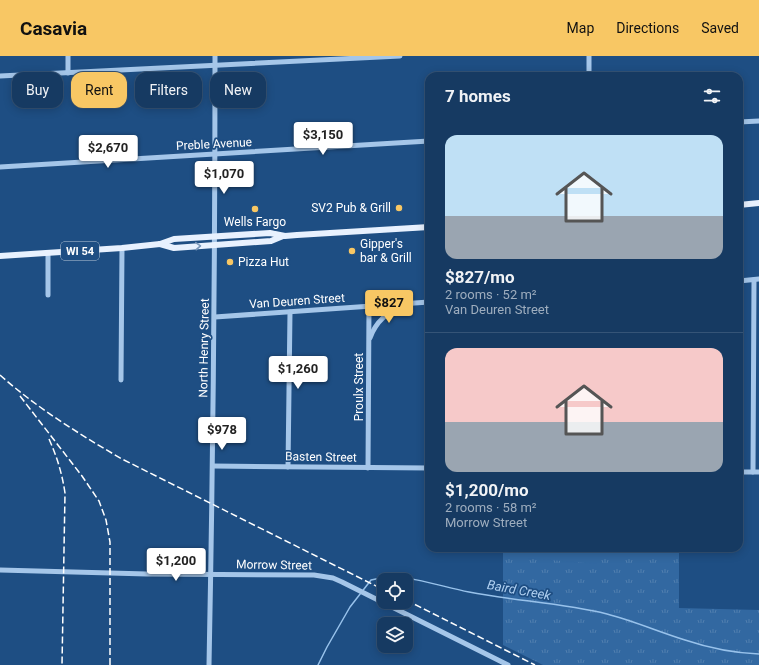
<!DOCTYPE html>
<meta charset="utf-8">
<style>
body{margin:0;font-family:Roboto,sans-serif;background:#23456b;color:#f1f3f6;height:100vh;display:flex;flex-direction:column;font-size:15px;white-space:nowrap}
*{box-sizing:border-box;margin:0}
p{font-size:13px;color:#9eadbe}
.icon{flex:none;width:22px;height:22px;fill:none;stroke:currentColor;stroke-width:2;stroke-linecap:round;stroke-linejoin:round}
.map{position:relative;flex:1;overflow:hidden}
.panel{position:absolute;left:425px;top:16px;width:318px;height:480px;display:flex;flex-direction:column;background:#163a62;border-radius:12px;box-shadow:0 2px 10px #0003,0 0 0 1px #355477}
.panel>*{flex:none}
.hud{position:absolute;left:12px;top:16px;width:353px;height:36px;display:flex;gap:8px}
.controls{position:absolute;left:377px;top:517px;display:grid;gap:8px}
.controls a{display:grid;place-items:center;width:36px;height:36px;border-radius:8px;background:#163a62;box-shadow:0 2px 10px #0003,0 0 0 1px #355477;font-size:20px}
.price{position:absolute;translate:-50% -34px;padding:0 9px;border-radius:4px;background:#fff;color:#222;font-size:13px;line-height:26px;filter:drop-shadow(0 1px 2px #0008)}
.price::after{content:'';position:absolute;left:50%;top:24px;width:12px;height:9px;margin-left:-6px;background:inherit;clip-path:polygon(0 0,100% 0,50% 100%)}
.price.on{background:#f8c764;color:#111}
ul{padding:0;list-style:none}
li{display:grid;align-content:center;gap:8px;height:212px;padding:0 20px}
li+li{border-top:1px solid #355477}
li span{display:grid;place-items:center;height:124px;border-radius:12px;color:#555}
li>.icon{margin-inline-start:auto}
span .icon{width:72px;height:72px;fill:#fffc;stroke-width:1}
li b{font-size:17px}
h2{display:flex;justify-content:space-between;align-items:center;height:48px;padding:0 20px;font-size:17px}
.tag{padding:0 14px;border-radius:12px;background:#163a62;box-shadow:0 2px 10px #0003,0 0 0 1px #355477;font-size:14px;line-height:36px}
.tag.on{background:#f8c764;color:#111}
header{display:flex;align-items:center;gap:24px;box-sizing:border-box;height:56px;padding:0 20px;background:#f8c764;color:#111}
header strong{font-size:19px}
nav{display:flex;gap:22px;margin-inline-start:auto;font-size:14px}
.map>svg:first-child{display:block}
</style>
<header>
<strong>Casavia</strong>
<nav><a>Map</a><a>Directions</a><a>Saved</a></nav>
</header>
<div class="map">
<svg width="759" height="609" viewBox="0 0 759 609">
<defs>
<pattern id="park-tufts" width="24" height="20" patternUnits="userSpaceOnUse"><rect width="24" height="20" fill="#3268a1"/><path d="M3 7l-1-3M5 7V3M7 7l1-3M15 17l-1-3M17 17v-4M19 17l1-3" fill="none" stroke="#517faf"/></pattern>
</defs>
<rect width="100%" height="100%" fill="#1e4e83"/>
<path fill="url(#park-tufts)" d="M503,492H679V552L759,554V609H543L503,589Z"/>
<path fill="#3268a1" d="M528,492H597V508L528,502Z"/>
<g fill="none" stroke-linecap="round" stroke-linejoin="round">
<path stroke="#98c2eb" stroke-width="1.5" d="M318,609L327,591L350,551L371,524C377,523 383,521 389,521C416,521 443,531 469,536C515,545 562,547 607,558C634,565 659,576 685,584C709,592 734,597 759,598"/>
<g stroke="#a5c6e9" stroke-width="5">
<path d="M68,0V17"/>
<path d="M589,0V20"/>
<path d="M0,20L400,0"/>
<path d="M739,66L759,65"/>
<path d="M0,111L429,85"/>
<path d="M48,197V239"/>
<path d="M739,225L759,223"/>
<path d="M215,261L429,246"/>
<path d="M370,282C376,265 388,256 403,249"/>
<path d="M121,324L122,192"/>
<path d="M213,410L429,412"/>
<path d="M288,411L290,256"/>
<path d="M368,412L369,250"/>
<path d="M739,416H759"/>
<path d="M753,416L754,224"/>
<path d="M0,514L147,518L314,519L333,522L342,526L508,609"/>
<path d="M209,609C213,406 215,203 215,0"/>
</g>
<g stroke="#e8f1fe" stroke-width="6">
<path d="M739,149L759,147"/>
<path d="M160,188L174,192L271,185L283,180"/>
<path d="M0,200L122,192L160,188L174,183L270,177L285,180L297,179L429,171"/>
</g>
<g stroke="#fff" stroke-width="1.5" stroke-dasharray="7 3" stroke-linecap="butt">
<path d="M0,319C37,352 79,378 122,403L384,534"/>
<path d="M20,340L82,420L99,445L106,464L110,486V609"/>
<path d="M49,383C57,401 62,417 65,437L62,609"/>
<path d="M406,544L535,609"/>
</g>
</g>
<defs><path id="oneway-chevron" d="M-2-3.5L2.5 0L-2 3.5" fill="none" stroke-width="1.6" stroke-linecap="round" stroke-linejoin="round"/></defs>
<use stroke="#7997ba" href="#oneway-chevron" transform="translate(198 190) rotate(-4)"/>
<g fill="#f8c764" stroke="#1e4e83" stroke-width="1.5">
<circle cx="399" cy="152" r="4"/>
<circle cx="255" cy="153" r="4"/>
<circle cx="352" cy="195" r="4"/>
<circle cx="230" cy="206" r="4"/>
</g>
<g text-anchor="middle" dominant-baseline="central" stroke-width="3.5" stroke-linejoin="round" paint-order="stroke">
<rect fill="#1e4e83" stroke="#bccada" stroke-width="1" x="61" y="186" width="38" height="18" rx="3"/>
<g font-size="11" font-weight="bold" fill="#fff">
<text x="80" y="195">WI 54</text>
</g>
<g font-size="12" fill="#fff" stroke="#1e4e83">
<text transform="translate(214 88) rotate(-3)">Preble Avenue</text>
<text transform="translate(297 245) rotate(-4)">Van Deuren Street</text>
<text transform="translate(204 292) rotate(-89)">North Henry Street</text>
<text transform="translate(359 331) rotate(-90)">Proulx Street</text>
<text transform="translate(321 401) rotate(1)">Basten Street</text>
<text transform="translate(274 509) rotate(1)">Morrow Street</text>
</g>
<g font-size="12" fill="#fff" stroke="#1e4e83" text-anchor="start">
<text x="391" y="152" text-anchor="end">SV2 Pub &amp; Grill</text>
<text x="255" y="166" text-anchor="middle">Wells Fargo</text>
<text x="360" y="188">Gipper's<tspan x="360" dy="14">bar &amp; Grill</tspan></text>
<text x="238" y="206">Pizza Hut</text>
</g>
<g font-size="13" font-style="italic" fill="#b0d0f1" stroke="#1e4e83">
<text transform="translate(519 534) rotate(10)">Baird Creek</text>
</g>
</g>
</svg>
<div class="controls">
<a><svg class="icon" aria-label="locate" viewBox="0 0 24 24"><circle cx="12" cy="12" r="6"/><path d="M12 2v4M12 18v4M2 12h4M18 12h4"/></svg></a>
<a><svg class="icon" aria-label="layers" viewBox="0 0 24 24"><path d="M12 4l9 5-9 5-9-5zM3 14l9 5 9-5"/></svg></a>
</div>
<b class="price" style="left:323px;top:100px">$3,150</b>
<b class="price" style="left:108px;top:113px">$2,670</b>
<b class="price" style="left:224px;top:139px">$1,070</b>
<b class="price on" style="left:389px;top:268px">$827</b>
<b class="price" style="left:298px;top:334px">$1,260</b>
<b class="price" style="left:222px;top:395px">$978</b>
<b class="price" style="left:176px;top:526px">$1,200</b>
<div class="hud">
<a class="tag">Buy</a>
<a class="tag on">Rent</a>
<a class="tag">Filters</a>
<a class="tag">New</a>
</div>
<section class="panel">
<h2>7 homes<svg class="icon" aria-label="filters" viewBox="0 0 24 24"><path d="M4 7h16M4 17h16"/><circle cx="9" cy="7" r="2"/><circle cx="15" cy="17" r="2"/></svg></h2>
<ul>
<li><span style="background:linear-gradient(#bfe0f5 65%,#9aa5b1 0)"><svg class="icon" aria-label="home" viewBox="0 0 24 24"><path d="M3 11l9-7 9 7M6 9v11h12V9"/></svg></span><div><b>$827/mo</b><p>2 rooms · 52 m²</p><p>Van Deuren Street</p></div></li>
<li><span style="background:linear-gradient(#f6c9c9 60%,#9aa5b1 0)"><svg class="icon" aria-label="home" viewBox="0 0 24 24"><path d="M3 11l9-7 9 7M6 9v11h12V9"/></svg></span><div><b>$1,200/mo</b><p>2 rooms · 58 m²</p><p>Morrow Street</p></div></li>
</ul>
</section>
</div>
